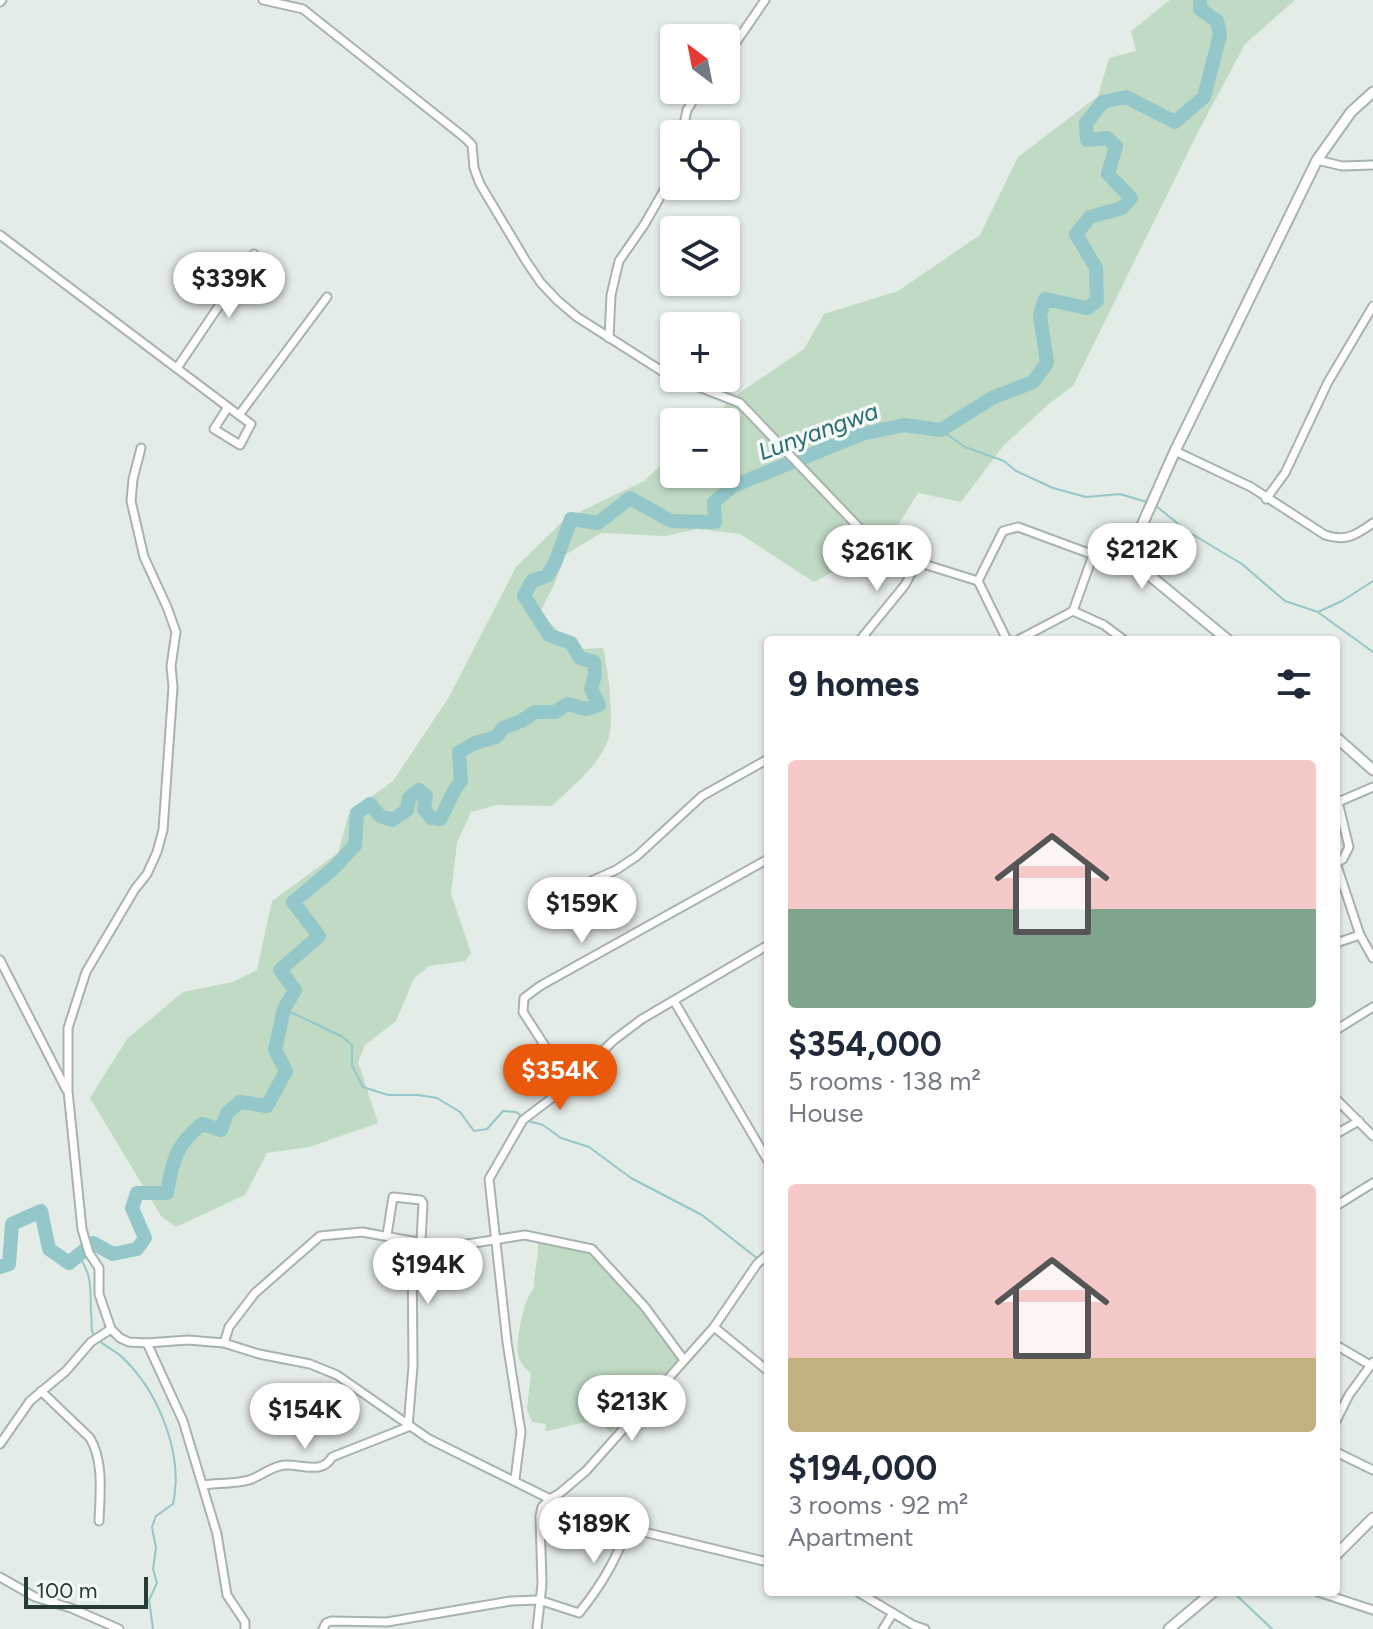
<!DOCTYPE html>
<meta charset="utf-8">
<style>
body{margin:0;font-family:Figtree,sans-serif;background:#f2f2f3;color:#1f2937;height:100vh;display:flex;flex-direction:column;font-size:30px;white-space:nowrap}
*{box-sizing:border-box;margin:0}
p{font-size:26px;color:#747a83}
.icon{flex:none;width:44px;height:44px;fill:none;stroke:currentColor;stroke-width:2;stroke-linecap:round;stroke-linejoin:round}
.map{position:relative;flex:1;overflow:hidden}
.panel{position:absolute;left:764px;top:636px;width:576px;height:960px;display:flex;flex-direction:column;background:#fff;border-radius:8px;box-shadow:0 2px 6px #0004}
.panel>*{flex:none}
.needle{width:52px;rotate:328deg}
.buttons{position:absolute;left:660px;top:24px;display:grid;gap:16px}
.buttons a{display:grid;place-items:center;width:80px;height:80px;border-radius:8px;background:#fff;box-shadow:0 2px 6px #0004;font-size:40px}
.scale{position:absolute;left:24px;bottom:20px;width:124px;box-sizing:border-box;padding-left:8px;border:4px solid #263b33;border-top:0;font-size:22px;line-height:28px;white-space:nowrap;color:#263b33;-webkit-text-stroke:6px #f4f8f6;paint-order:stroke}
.price{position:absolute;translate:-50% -68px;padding:0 18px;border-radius:28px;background:#fff;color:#222;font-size:26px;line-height:52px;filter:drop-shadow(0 2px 4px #0008)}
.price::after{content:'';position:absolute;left:50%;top:48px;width:24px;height:18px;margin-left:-12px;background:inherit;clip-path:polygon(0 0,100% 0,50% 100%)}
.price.selected{background:#ea580c;color:#fff}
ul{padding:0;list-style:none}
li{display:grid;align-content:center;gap:16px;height:424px;padding:0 24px}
li span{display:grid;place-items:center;height:248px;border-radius:8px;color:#555}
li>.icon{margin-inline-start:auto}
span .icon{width:144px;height:144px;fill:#fffc;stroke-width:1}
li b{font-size:34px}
h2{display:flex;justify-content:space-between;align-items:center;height:96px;padding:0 24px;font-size:34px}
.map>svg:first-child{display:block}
</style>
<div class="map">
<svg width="1373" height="1629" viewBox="0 0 1373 1629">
<rect width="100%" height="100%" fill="#e4ece7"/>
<g fill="#c0dac4">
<path d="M1170,0H1295L1245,44L1199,130L1073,386L1050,403L1003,446L961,502L918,493L887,543L814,582L740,534L697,529L665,536L601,533L565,555L555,583L540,612L558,631L582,649L603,648C608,669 615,719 608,740C599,766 571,787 552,806L497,805L471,812L457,843L451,894L471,953L465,961L429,966L414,978L396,1021L365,1045L358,1062L378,1123L309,1147L267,1153L245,1195L176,1227L161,1216L90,1098L127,1039L183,992L233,982L257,970L272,901L338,853L349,813L393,781L449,697L516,567L565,519L644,481L674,453V474H726V422H707L738,394L804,349L824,314L898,291L980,235L1018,157L1098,96L1109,58L1136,51L1131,31Z"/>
<path d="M538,1238L590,1251L624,1285L675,1351L679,1360L611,1433C591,1412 570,1429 545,1431L546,1424L532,1422L527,1409L531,1373C526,1368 521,1365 519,1358C514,1345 524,1298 534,1288C534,1270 539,1257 538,1238Z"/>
</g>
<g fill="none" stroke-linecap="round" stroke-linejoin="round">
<g stroke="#93c7c9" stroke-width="2">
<path d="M941,430L965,447L1004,461L1016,471L1053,488L1086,497L1120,494L1147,502"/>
<path d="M1156,506L1187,531L1242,564L1285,601L1318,612L1342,601L1373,581"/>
<path d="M1319,613L1373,652"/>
<path d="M284,1009L341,1036L352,1045V1065L363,1087L388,1095H418L437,1098L460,1112L474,1131L487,1129L503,1111L516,1112L528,1121L543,1125L561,1138L589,1147L631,1178L702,1215L758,1259"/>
<path d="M78,1255C93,1276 90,1288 91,1313C92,1318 91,1326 92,1331C97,1344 115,1349 124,1359C159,1393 184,1455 173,1504L156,1516L152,1527L156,1548L153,1569L157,1583L149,1600L153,1629"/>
<path d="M1233,1592L1272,1629"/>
</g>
<path stroke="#93c7c9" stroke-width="14" d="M0,1267L9,1264L12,1224L41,1211L49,1249L69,1263L93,1243L113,1254L137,1249L145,1238L132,1208L137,1193H167C172,1162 176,1144 202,1124L221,1130L227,1113L240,1102L267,1106L286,1071L275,1050L284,1009L295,990L280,970L319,936L293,902L334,868L355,845L357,813L370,804L380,816L392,820L407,810L409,798L419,790L426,796L424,809L431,818L440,819C448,806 451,792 461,781L459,752L475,743L496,737L503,728L521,721L535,712H555L568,704L586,709L599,705L591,689L595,675L594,662L580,658L571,643L549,635L524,596L532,581L547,576L555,563L571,519L598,523L630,498L671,521L715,522L714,502L733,486L862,434L904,425L941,430L992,398L1033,382L1047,363L1040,315L1045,299L1087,308L1097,301L1096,268L1076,234L1090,217L1122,208L1131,198L1108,174L1116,146L1107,138L1087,140L1086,123L1103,102L1126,97L1175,122L1204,97L1220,35L1217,21L1200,9V0"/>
<g stroke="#a7b3ad" stroke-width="11">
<g id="minor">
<path d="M263,0L303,9L465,138L472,145L474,168L480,184L526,261L541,283L557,300L577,317L668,375L740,403L867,536L917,562L978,581"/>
<path d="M0,2L2,0"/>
<path d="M726,57L765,0"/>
<path d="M682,134L687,110L700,90"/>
<path d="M1317,160L1342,166L1373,165"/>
<path d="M0,235L228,407"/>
<path d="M609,338L611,295L619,261L644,225L674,173"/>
<path d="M177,368L254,254"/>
<path d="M228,407L251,424L240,445L214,429Z"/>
<path d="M239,415L327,297"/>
<path d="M141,448L133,479L131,501L144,557L167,607L176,632L171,666L173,687L163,830L157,852L147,874L135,889L86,972L68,1028V1091L82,1229L89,1253L99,1268V1294L111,1329L120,1338L129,1342L147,1343L188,1340L224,1343L259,1354L310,1364L337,1375L429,1439L550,1499L627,1528L768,1562"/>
<path d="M1175,451L1251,487L1325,535C1346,542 1356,535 1373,523"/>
<path d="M1266,499L1285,473L1328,382L1373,306"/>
<path d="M1073,611L1093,555"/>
<path d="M860,640L905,585L917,562"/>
<path d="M1007,640L978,581L1003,531L1018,527L1110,561H1126L1135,557"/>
<path d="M1018,640L1073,611L1104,625L1124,640"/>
<path d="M1336,803L1373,787"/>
<path d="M1336,863L1360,935L1373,958"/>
<path d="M1336,863L1343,859L1349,847L1338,802"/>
<path d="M555,897L616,870L637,856L702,796L768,759"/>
<path d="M1336,943L1360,935"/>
<path d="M0,960L66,1089"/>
<path d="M674,1001L768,1161"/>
<path d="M1336,1030L1373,1007"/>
<path d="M573,1081L552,1057L523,1012L524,998L540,986L768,859"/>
<path d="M1336,1099L1373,1136"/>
<path d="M1336,1134L1359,1121"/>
<path d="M1336,1206L1373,1183"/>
<path d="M387,1235L393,1197L421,1200L423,1203L421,1241"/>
<path d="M714,1327L768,1371"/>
<path d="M147,1343L183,1421L217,1534L227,1595L245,1622V1629"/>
<path d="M224,1343L229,1327L255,1293L320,1236L362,1232L412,1241"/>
<path d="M1336,1345L1370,1365"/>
<path d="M41,1391L90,1438C104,1462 100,1494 99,1521"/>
<path d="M1336,1421L1349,1395L1373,1362"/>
<path d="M0,1444L30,1401L66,1371L91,1342L111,1329"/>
<path d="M1336,1452L1373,1470"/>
<path d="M515,1479L521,1432L507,1342L489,1179L523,1120L565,1088L614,1040L642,1019L768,945"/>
<path d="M203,1485C218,1483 235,1484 249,1480C262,1476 271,1466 285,1465C302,1464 322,1475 332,1457L408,1427L413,1366L412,1241L448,1247L525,1235L592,1249L645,1307L684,1360"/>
<path d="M0,1577L35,1597L71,1608L119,1629"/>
<path d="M858,1592L913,1625L925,1629"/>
<path d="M1318,1592L1373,1610"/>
<path d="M323,1629L326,1623L331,1621L387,1622L511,1601L539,1600L579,1613C600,1587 617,1560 627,1528"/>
<path d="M537,1629L542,1584L540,1516L542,1507L550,1499L560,1493L586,1471L714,1327L757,1264L768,1254"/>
<path d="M883,1629L893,1613"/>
</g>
</g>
<g stroke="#a7b3ad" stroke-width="13">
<g id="tertiary">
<path d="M1228,640L1143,570L1135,557L1134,543L1175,451L1317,160L1351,112L1373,92"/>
<path d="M1336,737L1373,770"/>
<path d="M1336,1555L1373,1518"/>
<path d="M1169,1629L1213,1592"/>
</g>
</g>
<use href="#minor" stroke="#fff" stroke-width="7"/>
<use href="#tertiary" stroke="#fff" stroke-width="9"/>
</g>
<g text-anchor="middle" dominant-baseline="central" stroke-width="7" stroke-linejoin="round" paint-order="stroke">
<g font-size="24" font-style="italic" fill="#276c6f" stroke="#f4f8f6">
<text transform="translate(818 431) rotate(-20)">Lunyangwa</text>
</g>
</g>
</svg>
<div class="buttons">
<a><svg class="needle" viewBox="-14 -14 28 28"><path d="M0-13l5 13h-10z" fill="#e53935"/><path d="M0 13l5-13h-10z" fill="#747a83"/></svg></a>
<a><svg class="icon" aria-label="locate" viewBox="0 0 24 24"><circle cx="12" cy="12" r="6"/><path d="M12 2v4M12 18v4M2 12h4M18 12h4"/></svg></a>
<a><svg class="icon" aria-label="layers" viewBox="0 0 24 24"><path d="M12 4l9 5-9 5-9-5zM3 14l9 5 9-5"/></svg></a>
<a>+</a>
<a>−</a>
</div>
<div class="scale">100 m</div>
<b class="price" style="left:229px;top:320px">$339K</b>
<b class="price" style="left:1142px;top:591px">$212K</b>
<b class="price" style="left:877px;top:593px">$261K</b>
<b class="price" style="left:582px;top:945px">$159K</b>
<b class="price selected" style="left:560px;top:1112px">$354K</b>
<b class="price" style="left:428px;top:1306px">$194K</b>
<b class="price" style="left:632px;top:1443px">$213K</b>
<b class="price" style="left:305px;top:1451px">$154K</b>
<b class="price" style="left:594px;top:1565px">$189K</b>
<section class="panel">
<h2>9 homes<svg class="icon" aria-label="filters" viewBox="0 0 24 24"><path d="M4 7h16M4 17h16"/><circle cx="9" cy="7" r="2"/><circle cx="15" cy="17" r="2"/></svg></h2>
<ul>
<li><span style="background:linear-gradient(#f6c9c9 60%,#7fa58c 0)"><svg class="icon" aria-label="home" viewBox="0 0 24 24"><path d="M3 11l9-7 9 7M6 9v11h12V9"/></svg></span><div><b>$354,000</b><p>5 rooms · 138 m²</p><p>House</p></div></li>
<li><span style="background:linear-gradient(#f6c9c9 70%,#c2b280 0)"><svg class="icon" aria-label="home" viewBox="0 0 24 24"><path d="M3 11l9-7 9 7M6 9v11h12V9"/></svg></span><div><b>$194,000</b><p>3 rooms · 92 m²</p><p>Apartment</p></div></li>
</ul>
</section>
</div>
